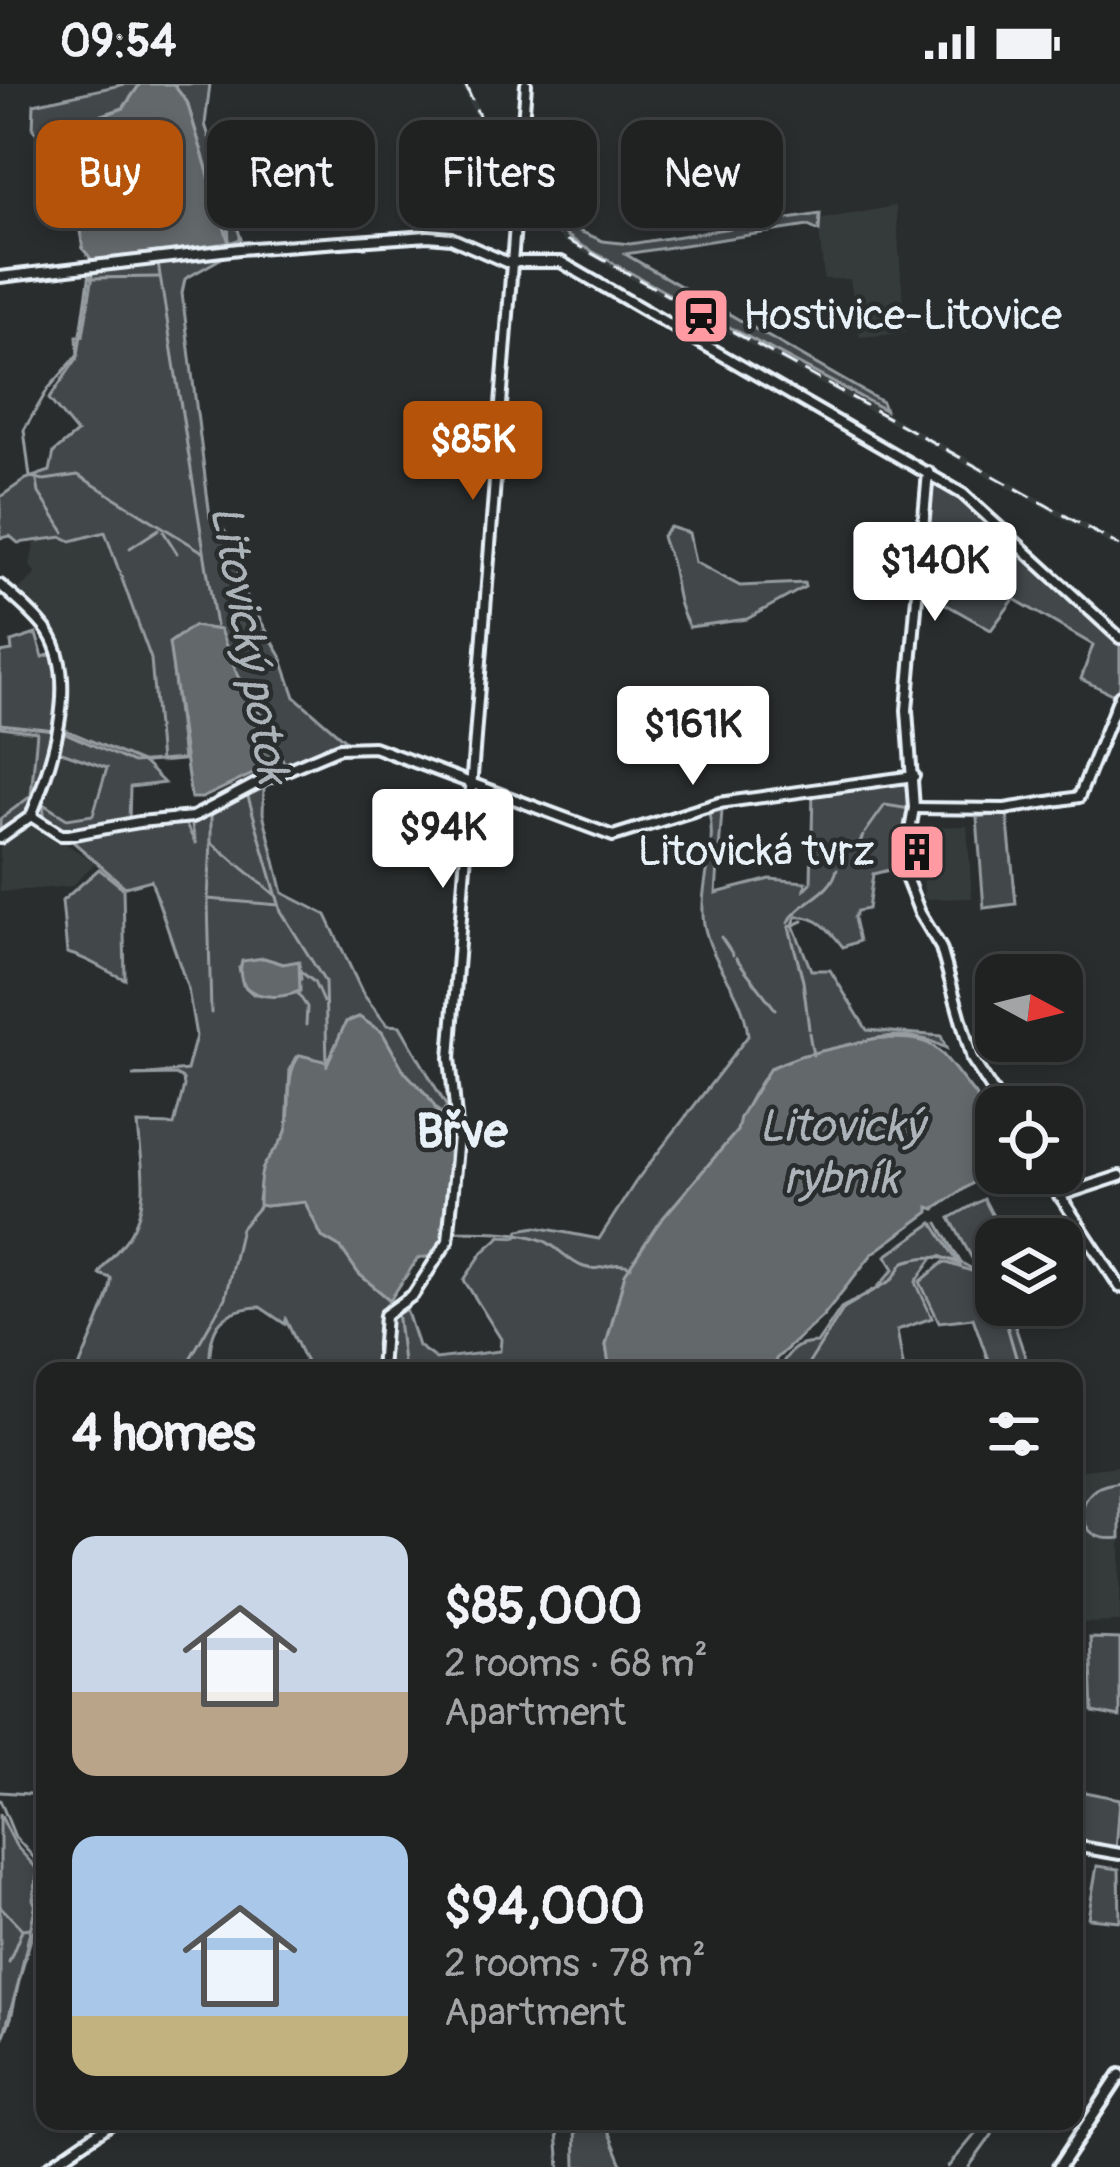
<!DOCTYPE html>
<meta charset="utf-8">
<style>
body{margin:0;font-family:Pangolin,sans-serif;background:#2d2f2f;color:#f1f3f6;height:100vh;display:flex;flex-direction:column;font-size:45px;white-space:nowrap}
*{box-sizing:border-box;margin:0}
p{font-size:39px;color:#a2a4a5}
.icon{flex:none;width:66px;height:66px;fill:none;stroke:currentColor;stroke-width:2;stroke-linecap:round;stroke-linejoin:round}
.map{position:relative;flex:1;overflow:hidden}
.sheet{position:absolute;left:36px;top:1278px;width:1047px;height:768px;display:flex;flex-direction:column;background:#202222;border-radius:24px;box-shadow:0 6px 18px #0003,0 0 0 3px #3d3f40}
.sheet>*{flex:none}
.top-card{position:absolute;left:36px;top:36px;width:1050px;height:108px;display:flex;gap:24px}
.needle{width:78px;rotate:97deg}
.controls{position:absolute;left:975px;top:870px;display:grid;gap:24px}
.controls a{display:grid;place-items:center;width:108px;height:108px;border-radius:24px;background:#202222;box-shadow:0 6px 18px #0003,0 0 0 3px #3d3f40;font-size:60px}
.price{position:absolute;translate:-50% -102px;padding:0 27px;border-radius:12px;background:#fff;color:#222;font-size:39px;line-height:78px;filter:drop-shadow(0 3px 6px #0008)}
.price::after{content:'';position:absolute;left:50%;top:72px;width:36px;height:27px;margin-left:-18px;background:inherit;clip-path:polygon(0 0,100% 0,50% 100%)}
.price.active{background:#b45309;color:#fff}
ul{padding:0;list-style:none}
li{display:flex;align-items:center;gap:36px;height:300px;padding:0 36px}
li span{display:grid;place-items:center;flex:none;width:336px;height:240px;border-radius:24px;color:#555}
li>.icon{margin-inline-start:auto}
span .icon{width:144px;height:144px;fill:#fffc;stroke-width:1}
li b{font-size:51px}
h2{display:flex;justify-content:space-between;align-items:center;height:144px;padding:0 36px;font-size:51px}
.chip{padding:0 42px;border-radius:24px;background:#202222;box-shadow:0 6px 18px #0003,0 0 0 3px #3d3f40;font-size:42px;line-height:108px}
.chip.active{background:#b45309;color:#fff}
.status{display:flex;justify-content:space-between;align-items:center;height:84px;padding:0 60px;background:#202222;direction:ltr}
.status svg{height:33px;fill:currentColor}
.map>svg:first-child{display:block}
</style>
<div class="status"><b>09:54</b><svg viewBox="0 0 49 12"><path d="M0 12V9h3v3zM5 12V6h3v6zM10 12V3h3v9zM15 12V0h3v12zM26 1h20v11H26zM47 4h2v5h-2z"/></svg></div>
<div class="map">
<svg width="1120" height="2083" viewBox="0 0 1120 2083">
<rect width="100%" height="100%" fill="#2a2d2e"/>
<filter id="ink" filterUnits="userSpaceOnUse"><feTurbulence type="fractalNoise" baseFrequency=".00833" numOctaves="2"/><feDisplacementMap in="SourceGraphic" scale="24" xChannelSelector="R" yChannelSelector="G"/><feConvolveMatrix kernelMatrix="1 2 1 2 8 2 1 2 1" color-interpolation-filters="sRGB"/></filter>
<g filter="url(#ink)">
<g fill="#363a3b">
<path d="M461,0H468L503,81L566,151L1120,459V466L563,157L498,84Z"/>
<path d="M896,122L905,249L860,253L850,195H824L818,136Z"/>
<path d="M105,447L151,575L160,678H133L64,647L67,580L59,558L14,509L36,490L30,481L35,458L63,453L72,457Z"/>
<path d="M0,643L37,647L31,712L0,735Z"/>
<path d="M60,667L107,683L93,731L67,735L43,720Z"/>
<path d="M26,742L41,743L95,779L72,802L0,808V761Z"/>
<path d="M967,742L972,814L924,815L923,748L929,747V743Z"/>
<path d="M1120,1382V1538L1079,1539L1074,1387Z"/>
</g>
<g fill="#424648" stroke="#959ca0" stroke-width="3" fill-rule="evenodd">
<path d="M125,0H140L123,24L93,34L73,44L67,53L41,55L33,45L34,20Z"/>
<path d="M173,0H210L205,40L241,155L229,159L228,134L209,91L187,18Z"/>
<path d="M820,130L819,147L808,142L625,170L882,318L885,326L703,229L579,160L554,142L563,140L603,157L630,160Z"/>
<path d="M227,171L185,195L182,209L210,433H214L231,456L243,506L281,572L295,613L346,657L287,681C278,673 282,667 276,657C255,619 232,588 220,546L193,542L170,559L183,676L160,678L151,575L105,448L71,457L63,453L18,459L10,452L0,454V413L26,395L50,387L54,368L77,349L49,315L78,273L77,252H83L94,184Z"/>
<path d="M932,398L957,410L981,430L1120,558V601L1116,612L1081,595L1093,561L1014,515L991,546L921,506Z"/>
<path d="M670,443L689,449L695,478L740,502L804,499L805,503L747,535L689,543C677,521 677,505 672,481C670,471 664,462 662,452Z"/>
<path d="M36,550L43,573L52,570L57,591L53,657L29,731L0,751V735L31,712L37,648L0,643V569L12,567L11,558Z"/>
<path d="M63,645L144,679L164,699L130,703L129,738L61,747L45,738L43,720L67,735L93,731L107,684L56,666Z"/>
<path d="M895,694L909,704V735L897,784L873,790L868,825L857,827L854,834L859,857L843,863C830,846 817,831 796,833L793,841L811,886H830L867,946L941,952L946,964C904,942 870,955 829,967C810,973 792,972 774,983C762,990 740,1032 737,1047L658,1140L625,1190L606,1261L610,1287H383L386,1237L406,1225L418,1262L436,1275L500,1267L501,1255L464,1196L483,1168L501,1152L517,1153L519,1146L536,1143L599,1155L636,1097L748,952C744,906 712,883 704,840C698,804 718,764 709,729L722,726L716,809L770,795L806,798L805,805L811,799L813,705Z"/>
<path d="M264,704L263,729L283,809L326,831L363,910L387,941L400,942L447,1023L441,1030L404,987L382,948L359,933L346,938L328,978L297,973L290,984L287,1046L281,1061L263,1084L258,1116L265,1122L305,1118L322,1153L341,1164L359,1190L390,1216L382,1227L379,1287H310L286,1236L285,1240L260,1223C216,1225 208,1248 210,1287H78C85,1266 113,1210 111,1194L99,1190C105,1177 120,1166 128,1153C152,1118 141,1080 138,1040L174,1041L184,1002L183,995L175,991L132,992L187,986L196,952L188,905L151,796L125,803L70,755L137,741L185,739L196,760L191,738ZM263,874L284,880L299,878L301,895L283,910H253L243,901L239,884Z"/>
<path d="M1007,729L1016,820L984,824L977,733Z"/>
<path d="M99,785L123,804L125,895C104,887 89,874 67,869L62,817Z"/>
<path d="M984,1115L1005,1155H996V1166L974,1178L950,1134Z"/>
<path d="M933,1139L959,1180L940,1172L933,1174L916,1198L932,1234L897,1246L904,1287H778C788,1268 795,1259 817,1259L841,1224L877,1204L894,1185L886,1172Z"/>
<path d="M944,1178L996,1195V1221H1008L1030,1287H992L973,1234L939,1238L920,1198Z"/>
<path d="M1120,1398V1454C1098,1457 1083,1449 1082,1425C1088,1405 1100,1401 1120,1398Z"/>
<path d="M1090,1554L1120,1555V1633L1093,1628Z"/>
<path d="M1074,1706L1120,1715L1116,1767L1074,1759Z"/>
<path d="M0,1730L16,1762L38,1786L33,1815L45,1846L33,1847L0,1964Z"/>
<path d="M1097,1782L1119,1785L1120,1837L1088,1834Z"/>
<path d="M575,2037H604L623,2083H576Z"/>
</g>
<g fill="#63686b" stroke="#989fa3" stroke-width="3">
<path d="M140,0H173L187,18L229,159L92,176L83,165L65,58L78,41L124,24Z"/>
<path d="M193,542L220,546L242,603L280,667L276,679L202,714H191L169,559Z"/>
<path d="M264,874L283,880L299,877L300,907C274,918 232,914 242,877Z"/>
<path d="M359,933L382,948L404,987L428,1012L450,1048L445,1143L441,1144L445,1153L435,1172L418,1174L390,1216L359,1190L341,1164L322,1153L305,1118L265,1122L259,1121C259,1112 259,1094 263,1084C269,1069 283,1061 287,1044C292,1020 284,990 300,971L328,978L346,938Z"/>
<path d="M877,954C933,954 932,956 964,997C994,1036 996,1032 996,1083L935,1125L929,1123V1128L872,1170L823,1232L776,1275L774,1287H610L606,1261L625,1190L658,1140L737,1047L740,1033L770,984L800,972Z"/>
</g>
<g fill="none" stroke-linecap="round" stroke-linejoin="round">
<g stroke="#989fa3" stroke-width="3">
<path d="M158,179L216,542"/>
<path d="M90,188L78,271L48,305L24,346L30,393L44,396L78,391L203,468"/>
<path d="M91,194L159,193"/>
<path d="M37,397L39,409L64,448"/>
<path d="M163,447L177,469"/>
<path d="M130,464L159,445"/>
<path d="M0,640L55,646"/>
<path d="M63,648L133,679L184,675"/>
<path d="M247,709L281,827L325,898L327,982"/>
<path d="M211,732V758L278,813"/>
<path d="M865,749L885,721L910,725"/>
<path d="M211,758L208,815L279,821"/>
<path d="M856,765L863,752"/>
<path d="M208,816L211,929"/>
<path d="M788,839C800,816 831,812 837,785"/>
<path d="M789,843L803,897L809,945"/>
<path d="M789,843L803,837"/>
<path d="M721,853L733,871"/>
<path d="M736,874L775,925"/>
<path d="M300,887L314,898L323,918"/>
<path d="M297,908L307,923L306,941"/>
<path d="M809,949L813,971"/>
<path d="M938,1139L961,1179"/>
<path d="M454,1147C483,1148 515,1146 542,1156C558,1162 568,1178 584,1183C601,1189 614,1175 631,1183"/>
<path d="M1001,1221L1020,1287"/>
<path d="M397,1227L404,1287"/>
<path d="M183,1287L225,1214L241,1144L259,1123"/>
<path d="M804,1287L844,1224L892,1196L904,1178C939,1166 973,1177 996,1206"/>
<path d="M0,1708L45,1711"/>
<path d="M0,1716L15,1753L35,1775L42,1791L11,1934L0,1961"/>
<path d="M0,1822L22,1845L30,1844"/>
<path d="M9,1878L22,1846"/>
<path d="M556,2037L560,2083"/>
<path d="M948,2083L986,2037"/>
<path d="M969,2083L992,2051L994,2037"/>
</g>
<g stroke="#e8f1f8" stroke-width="16">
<g id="tertiary">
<path d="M0,193L239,165L428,152L451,154L506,178H561L963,410L1120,554"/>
<path d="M928,388L907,626L914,724L903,786L920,829L941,864L972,975L1003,1023"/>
<path d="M0,501C16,515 35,530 48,548C80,598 51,682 31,732"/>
<path d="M914,724L1005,725L1079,713L1120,611"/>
<path d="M31,732L61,751H69L139,738L193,733L265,695L339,664L374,663L613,752L719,719L914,692"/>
<path d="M0,754L31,732"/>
<path d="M1045,1089L1120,1203"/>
<path d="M1059,1112L1120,1092"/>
<path d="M381,1287L385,1231L413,1211L448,1157L458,1053L450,974L526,0"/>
<path d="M1074,1762L1120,1770"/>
<path d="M48,2083L115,2037"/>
</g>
</g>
<g stroke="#e8f1f8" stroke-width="18">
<path id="secondary" d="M1059,2083L1120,1991"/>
</g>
<use href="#tertiary" stroke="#2a2d2e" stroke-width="8"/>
<use href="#secondary" stroke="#2a2d2e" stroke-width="9"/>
<path stroke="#e8f1f8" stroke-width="3" stroke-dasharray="18 9" stroke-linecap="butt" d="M465,0L501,82L564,154L1120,462"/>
</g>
</g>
<defs>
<g id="station-square" transform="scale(3)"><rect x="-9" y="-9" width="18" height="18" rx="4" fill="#ff9aa2" stroke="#2a2d2e"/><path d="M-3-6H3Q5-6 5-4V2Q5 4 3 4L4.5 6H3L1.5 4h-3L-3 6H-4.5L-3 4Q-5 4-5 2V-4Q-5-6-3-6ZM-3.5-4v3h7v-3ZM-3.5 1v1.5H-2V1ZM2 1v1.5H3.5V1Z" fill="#111"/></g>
<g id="building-square" transform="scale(3)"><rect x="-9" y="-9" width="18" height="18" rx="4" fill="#ff9aa2" stroke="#2a2d2e"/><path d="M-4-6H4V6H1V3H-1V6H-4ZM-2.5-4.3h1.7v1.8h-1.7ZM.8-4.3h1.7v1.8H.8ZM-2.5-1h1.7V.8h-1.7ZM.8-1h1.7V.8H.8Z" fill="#111"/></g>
</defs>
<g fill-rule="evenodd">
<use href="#station-square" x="701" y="232"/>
<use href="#building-square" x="917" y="768"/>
</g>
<g text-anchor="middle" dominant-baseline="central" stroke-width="9" stroke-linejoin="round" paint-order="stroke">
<g font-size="42" fill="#e8f1f8" stroke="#2a2d2e" text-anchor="start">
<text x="743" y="232">Hostivice-Litovice</text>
<text x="875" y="768" text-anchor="end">Litovická tvrz</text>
</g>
<g font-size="45" font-style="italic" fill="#acb3b9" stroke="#2a2d2e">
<text transform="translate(249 560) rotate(80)">Litovický potok</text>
<text x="841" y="1043">Litovický<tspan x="841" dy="52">rybník</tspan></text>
</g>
<g font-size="48" font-weight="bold" fill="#e8f1f8" stroke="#2a2d2e">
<text x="462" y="1048">Břve</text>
</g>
</g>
</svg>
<div class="controls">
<a><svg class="needle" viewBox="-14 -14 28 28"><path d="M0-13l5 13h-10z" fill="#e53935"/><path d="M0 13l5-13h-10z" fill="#a2a4a5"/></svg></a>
<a><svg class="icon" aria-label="locate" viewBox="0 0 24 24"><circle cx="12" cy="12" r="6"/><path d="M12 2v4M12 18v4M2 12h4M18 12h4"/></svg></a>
<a><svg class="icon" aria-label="layers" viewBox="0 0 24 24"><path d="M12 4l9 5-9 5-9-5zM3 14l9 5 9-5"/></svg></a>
</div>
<b class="price active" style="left:473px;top:419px">$85K</b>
<b class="price" style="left:935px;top:540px">$140K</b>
<b class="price" style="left:693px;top:704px">$161K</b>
<b class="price" style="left:443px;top:807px">$94K</b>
<div class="top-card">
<a class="chip active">Buy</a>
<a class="chip">Rent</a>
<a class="chip">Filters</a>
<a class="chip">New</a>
</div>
<section class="sheet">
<h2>4 homes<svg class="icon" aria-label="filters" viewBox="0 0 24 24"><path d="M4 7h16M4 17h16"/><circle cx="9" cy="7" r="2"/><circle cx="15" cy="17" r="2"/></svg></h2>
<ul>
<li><span style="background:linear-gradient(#c9d6e8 65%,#b9a48a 0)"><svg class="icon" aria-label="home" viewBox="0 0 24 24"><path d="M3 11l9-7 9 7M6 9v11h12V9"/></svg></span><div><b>$85,000</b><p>2 rooms · 68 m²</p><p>Apartment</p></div></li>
<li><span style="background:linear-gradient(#a9c7e8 75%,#c2b280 0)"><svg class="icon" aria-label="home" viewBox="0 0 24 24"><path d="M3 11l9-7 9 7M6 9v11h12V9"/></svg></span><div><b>$94,000</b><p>2 rooms · 78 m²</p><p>Apartment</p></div></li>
</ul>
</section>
</div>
